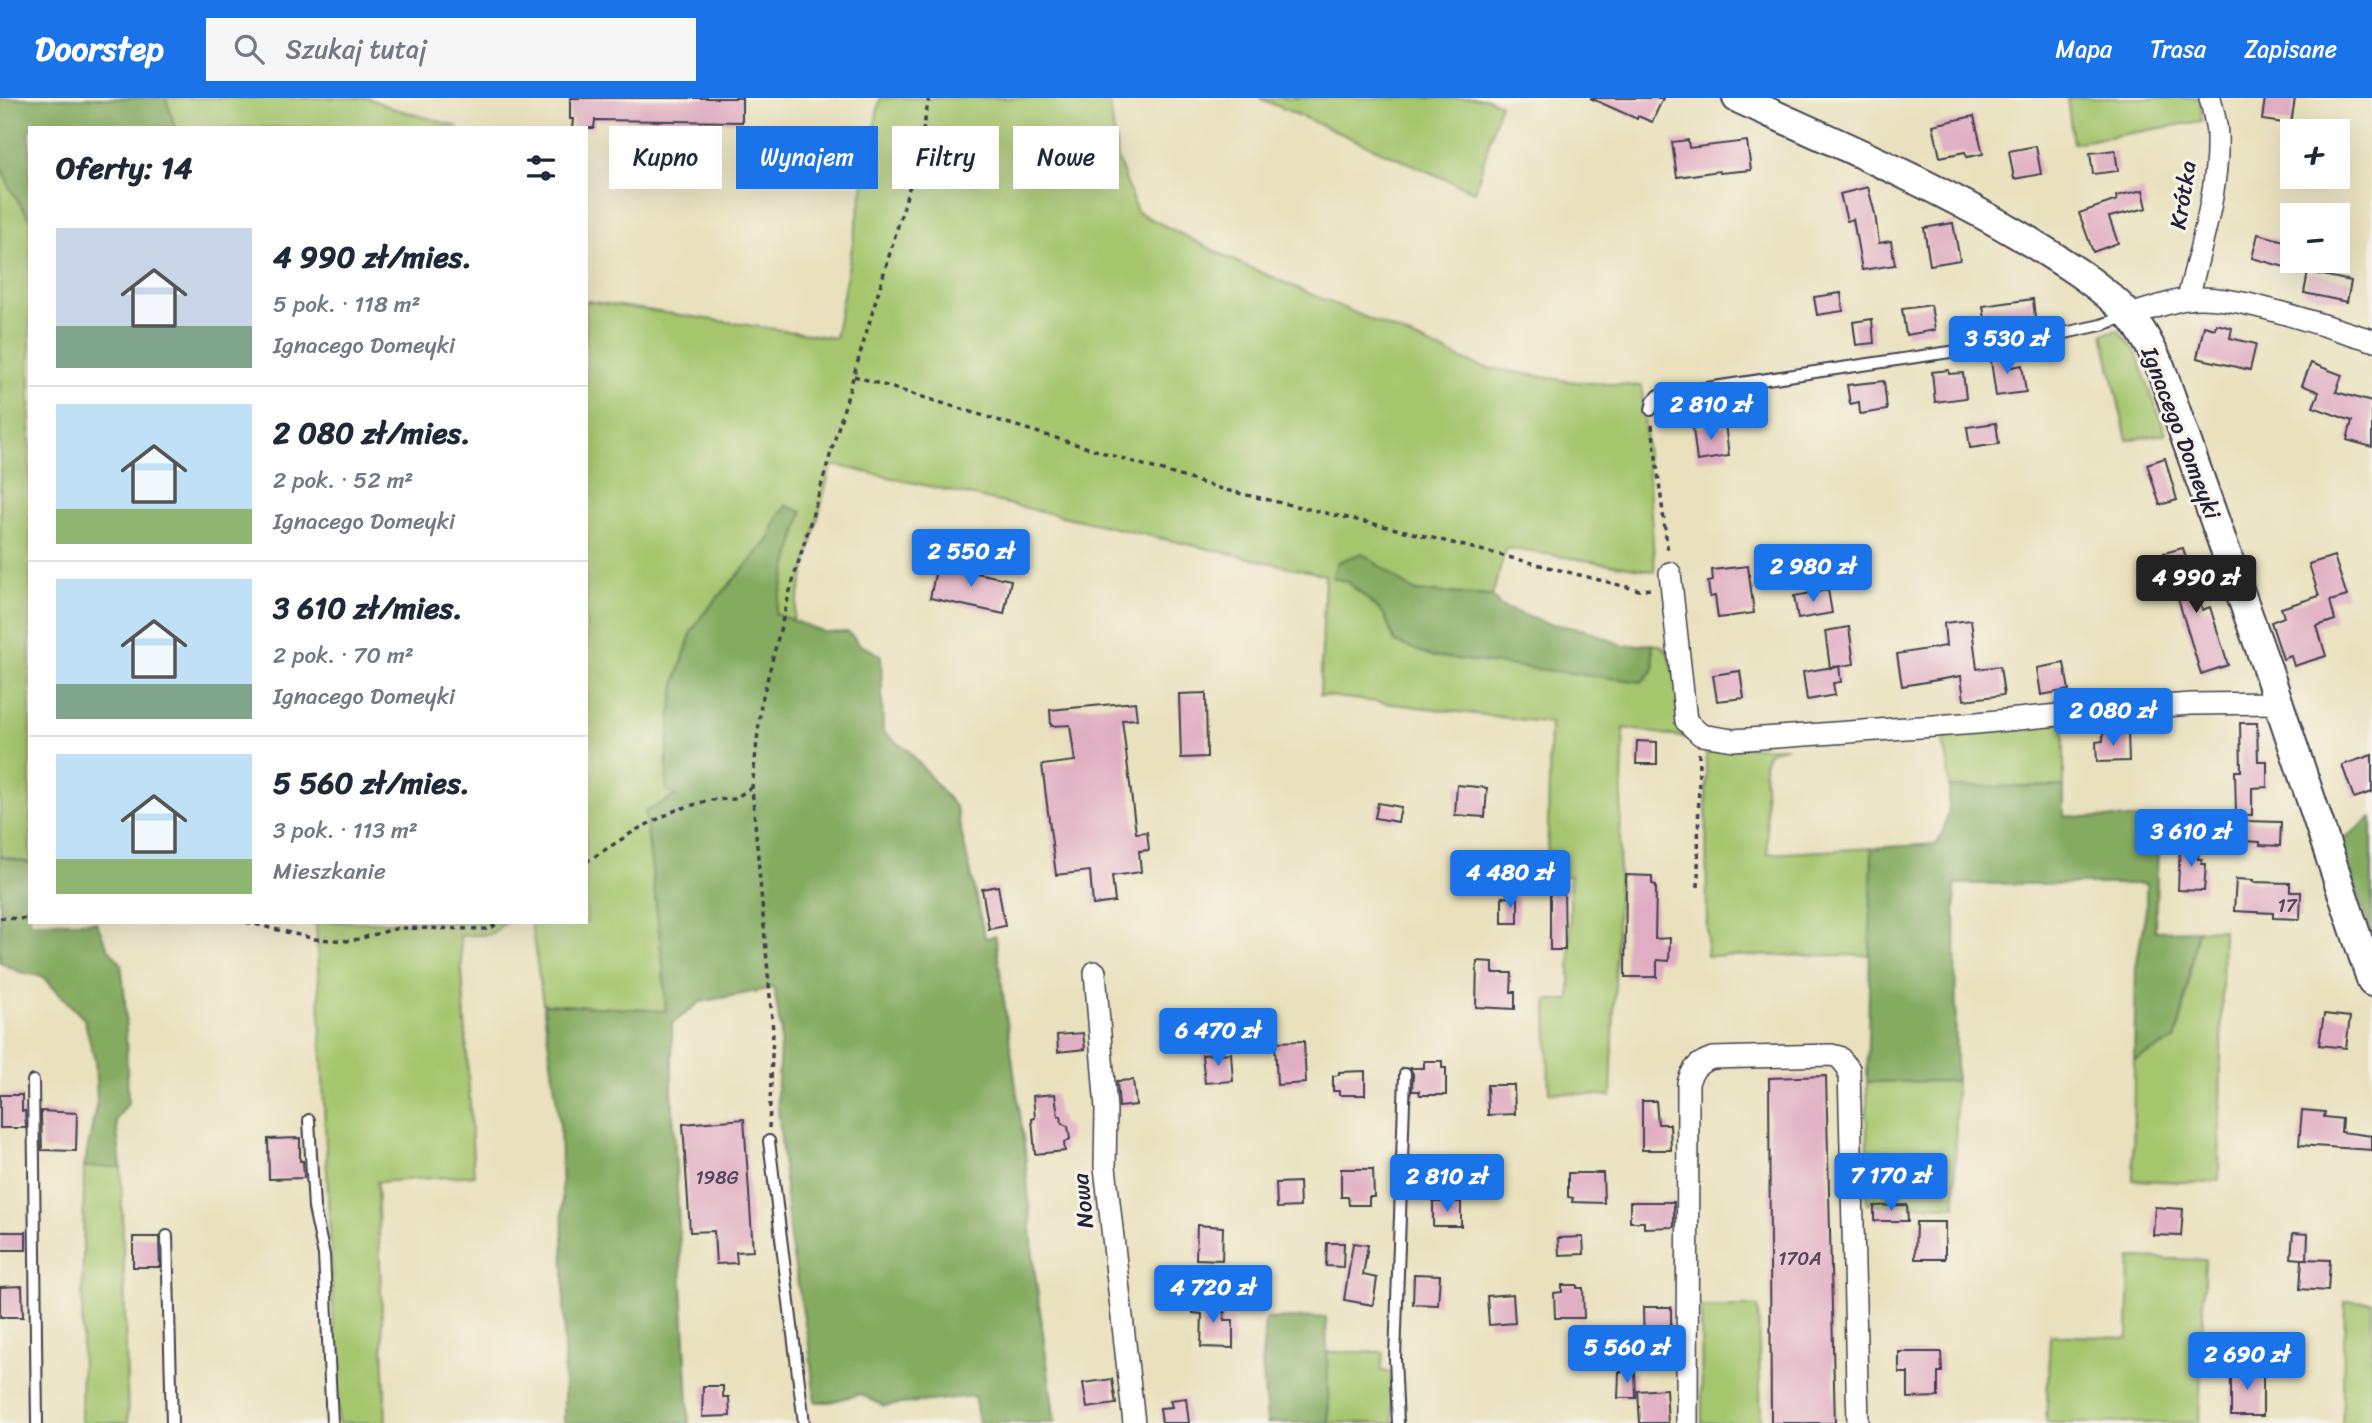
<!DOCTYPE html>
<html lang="pl">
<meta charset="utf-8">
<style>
body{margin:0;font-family:Sriracha,sans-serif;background:#f6f6f7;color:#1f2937;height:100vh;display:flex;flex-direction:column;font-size:26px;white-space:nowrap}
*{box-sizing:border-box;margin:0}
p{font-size:23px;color:#747a83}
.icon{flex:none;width:38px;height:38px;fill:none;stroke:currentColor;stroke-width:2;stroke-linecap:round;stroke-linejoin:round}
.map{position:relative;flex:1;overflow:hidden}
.details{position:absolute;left:28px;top:28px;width:560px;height:798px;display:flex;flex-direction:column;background:#fff;border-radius:0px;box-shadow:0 7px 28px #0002}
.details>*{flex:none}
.top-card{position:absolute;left:609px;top:28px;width:665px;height:63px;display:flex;gap:14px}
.tools{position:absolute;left:2280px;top:21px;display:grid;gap:14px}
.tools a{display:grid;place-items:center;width:70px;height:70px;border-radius:0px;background:#fff;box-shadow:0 7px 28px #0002;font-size:35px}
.price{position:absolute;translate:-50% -60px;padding:0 16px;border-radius:7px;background:#1a73e8;color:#fff;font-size:23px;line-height:46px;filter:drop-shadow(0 2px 4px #0008)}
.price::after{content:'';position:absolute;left:50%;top:42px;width:21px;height:16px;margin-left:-10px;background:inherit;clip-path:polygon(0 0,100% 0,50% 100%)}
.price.on{background:#222;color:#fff}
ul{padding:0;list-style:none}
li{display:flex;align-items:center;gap:21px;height:175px;padding:0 28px}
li+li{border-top:2px solid #e0e1e3}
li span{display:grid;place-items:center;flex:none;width:196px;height:140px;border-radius:0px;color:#555}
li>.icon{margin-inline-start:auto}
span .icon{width:84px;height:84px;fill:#fffc;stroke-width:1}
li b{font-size:30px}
h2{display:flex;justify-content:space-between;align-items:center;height:84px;padding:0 28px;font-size:30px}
.chip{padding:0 24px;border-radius:0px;background:#fff;box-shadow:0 7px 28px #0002;font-size:24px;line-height:63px}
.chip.on{background:#1a73e8;color:#fff}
header{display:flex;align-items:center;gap:42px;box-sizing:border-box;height:98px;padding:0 35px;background:#1a73e8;color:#fff}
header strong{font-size:33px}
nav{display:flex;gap:38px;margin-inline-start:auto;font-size:24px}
.search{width:490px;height:63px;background:#f6f6f7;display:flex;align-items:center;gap:18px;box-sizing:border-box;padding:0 24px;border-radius:0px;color:#747a83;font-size:26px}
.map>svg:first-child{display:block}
</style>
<header>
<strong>Doorstep</strong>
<div class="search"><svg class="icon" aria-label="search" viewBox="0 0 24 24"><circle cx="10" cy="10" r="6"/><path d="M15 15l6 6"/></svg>Szukaj tutaj</div>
<nav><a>Mapa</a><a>Trasa</a><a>Zapisane</a></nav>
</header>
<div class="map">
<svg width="2372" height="1325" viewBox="0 0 2372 1325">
<rect width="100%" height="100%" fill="#f7f3e8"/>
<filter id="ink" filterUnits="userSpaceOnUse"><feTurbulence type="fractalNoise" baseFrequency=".0143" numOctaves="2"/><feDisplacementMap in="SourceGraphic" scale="14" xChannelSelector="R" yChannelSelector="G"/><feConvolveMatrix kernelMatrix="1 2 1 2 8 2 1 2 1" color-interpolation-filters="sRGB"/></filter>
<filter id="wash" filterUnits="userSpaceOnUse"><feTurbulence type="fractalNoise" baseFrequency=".00686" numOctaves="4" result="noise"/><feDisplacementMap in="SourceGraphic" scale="28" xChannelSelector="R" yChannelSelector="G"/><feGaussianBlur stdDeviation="1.57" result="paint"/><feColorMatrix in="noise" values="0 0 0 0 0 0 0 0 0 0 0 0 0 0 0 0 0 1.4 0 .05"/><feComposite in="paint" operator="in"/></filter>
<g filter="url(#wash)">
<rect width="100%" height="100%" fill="#e9e1bd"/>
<g fill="#a6c66e" stroke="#647454" stroke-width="2">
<path d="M166,0H368L392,10L459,29L175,30Z"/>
<path d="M880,0H1109L1118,61L1137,114L1239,165L1478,268L1575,284L1642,288L1655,473L1506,450L1492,498L1414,493L1390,477L1333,480L1348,484L1384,516L1395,544L1654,571L1652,546L1662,548L1668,555L1693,641L1624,630L1611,998L1549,994L1547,902H1570V778L1547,777L1550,625L1320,597L1325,477L839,368H832L829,375L793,522L775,516L802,414L786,408L776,422L770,441L704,515L692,533L676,583L666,664L676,698L663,868L666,913L543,906L531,824H586V203L835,240Z"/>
<path d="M1259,0H1485L1500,6L1475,94Z"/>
<path d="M2067,0H2200L2202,23L2073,45Z"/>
<path d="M0,66L10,90L30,121V765L0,758Z"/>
<path d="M2118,232L2136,254L2166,336L2127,342L2103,236Z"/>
<path d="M2064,623V688L1949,689L1948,664L1941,635Z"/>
<path d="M1706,649H1788L1769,654L1764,665L1768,756L1872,750L1871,857L1707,858Z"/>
<path d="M316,824H507L490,836L460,838L474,1077L377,1084L386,1325H338Z"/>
<path d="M2223,831L2219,1082L2206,1085L2133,1082L2134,962L2175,942C2187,907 2190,868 2198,832Z"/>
<path d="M1956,983L1955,1108L1867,1106V984Z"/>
<path d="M84,1069H121L128,1325H81Z"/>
<path d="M2130,1160L2205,1162L2199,1325H2046L2050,1237L2128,1240Z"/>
<path d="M2345,1203L2372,1204V1325H2342Z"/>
<path d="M1701,1209H1758L1761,1325H1702Z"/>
<path d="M1326,1254H1384L1381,1273L1391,1274L1393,1325H1329Z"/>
</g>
<g fill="#84ab61" stroke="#53664e" stroke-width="2">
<path d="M0,0H166L175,30H30V121L10,90L0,66Z"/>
<path d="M786,408L802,414L775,516L824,534H848L860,547L881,557L883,634L908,652L956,710L985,840L995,838L1025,1053L1034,1168L1055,1325H979L974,1298L884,1308L860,1296L830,1304H815L809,1248L790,1142L777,998L781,933L774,890L700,904L672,926V993L689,1325H564V1176L560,1028L543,906L666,913L663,868L645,714L676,698L666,692L671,613L676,583L692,533L704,515L770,441L776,422Z"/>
<path d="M1362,455L1414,493L1492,498L1500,508L1545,525L1586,532L1624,548L1652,546L1654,571L1642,584L1431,558L1395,544L1384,516L1348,484L1332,479L1337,464Z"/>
<path d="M2064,688V718L2159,722L2155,833L2198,832C2190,868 2187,907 2175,942L2134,962L2136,869L2146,811V786H1955L1956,983L1867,984L1872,750L1937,746C1948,726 1950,711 1949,689Z"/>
<path d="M2372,719V840L2341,744Z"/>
<path d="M0,758L30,765V824H96L108,850L121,865L125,901L128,1005L116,1022L121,1069H84L97,1003L95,963L84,921L42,878L19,874L0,864Z"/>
<path d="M1326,1219L1329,1325H1267L1262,1263L1265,1221Z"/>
</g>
<g id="blocks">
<g fill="#e0aec2">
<path d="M570,0H742V24L595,22L594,30H572L573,21H570Z"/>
<path d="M1590,0H1663L1652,24L1638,18L1637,21Z"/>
<path d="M2265,0H2295L2291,26L2262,22Z"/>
<path d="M1974,18L1983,56L1967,59L1965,54L1940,59L1933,27Z"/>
<path d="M1688,42L1689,50L1747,43L1751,72L1720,75L1719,73L1677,79L1672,44Z"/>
<path d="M2036,48L2041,76L2014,81L2009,53Z"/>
<path d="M2115,52L2118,73L2093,76L2090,55Z"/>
<path d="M1868,89L1875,116L1879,145L1891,143L1895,167L1862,172L1853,121L1847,123L1840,96Z"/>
<path d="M2143,92L2147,110L2109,119L2118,145L2093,154L2079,115L2117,102L2116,98Z"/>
<path d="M1953,125L1960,162L1930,167L1924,130Z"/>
<path d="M2258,136L2292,145V171L2252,160Z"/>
<path d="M2308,174L2351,183L2347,204L2304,195Z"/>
<path d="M1841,195L1843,213L1817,217L1814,199Z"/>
<path d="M2033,201L2036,230L2005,234L2003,235V238L1988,240L1983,208Z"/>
<path d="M1931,207L1935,232L1906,237L1902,211Z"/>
<path d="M1872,221L1874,245L1856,247L1853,224Z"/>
<path d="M2216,226L2232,230L2230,240L2256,246L2250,272L2197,260L2204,228L2215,231Z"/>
<path d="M2005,254L2008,270L2022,267L2026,294L1996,298L1990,256Z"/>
<path d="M2311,265L2342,277L2336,294L2372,304V349L2347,342L2352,323L2313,309L2319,294L2302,287Z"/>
<path d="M1949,272V276L1963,275L1966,300L1935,304L1932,274Z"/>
<path d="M1884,283L1887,312L1860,316L1859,304L1850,306L1847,287Z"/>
<path d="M1996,325L1999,346L1970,350L1967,329Z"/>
<path d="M1725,326L1729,358L1697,363L1693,330Z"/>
<path d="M2165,360L2177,402L2160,407L2147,366Z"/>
<path d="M2183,450L2202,512L2210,509L2228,567L2201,576L2164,455Z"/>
<path d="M2334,458L2347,498L2330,503L2335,522L2317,528L2326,558L2294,568L2291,558L2283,561L2271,524L2284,519L2281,510L2319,498L2309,466Z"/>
<path d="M937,467L1011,482L1004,516L930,500Z"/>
<path d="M1748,468L1754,515L1718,520L1715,498L1710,499L1708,484L1713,483L1712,472Z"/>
<path d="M1828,492L1832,515L1798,521L1794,498Z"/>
<path d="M1971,522L1977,571L2000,568L2004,597L1964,602L1961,578L1902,588L1897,556L1946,548L1944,525Z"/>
<path d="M1849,529L1854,566L1830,570L1825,533Z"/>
<path d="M2064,565L2069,592L2041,597L2037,570Z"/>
<path d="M1839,568L1841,584L1833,585L1835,597L1807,602L1803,574Z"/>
<path d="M1740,573L1744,600L1717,603L1713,577Z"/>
<path d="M1206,595L1207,659L1181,660L1179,596Z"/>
<path d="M1135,604L1137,621L1122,622L1136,735L1147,734L1149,752L1139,753L1141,774L1112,778L1115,804L1093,807L1090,773L1056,777L1042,667L1075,663L1070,627L1051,628L1050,612Z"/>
<path d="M2240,625H2257L2258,663H2267V689L2252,690V717H2236L2235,673H2241Z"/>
<path d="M2128,634L2129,663L2097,664L2096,644L2103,643V635Z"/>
<path d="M1637,643L1657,644V666H1636Z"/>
<path d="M2372,657V694L2354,700L2342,667Z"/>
<path d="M1457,687L1487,690L1485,719L1455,717Z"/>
<path d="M1378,705L1401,709L1398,724L1375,720Z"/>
<path d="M2244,723L2281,724L2280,748L2260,747V744L2243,743Z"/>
<path d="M2180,745L2199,746L2198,761H2202L2201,766H2206L2204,793L2178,792Z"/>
<path d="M1626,777L1652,778V786L1656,787L1655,841L1670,840L1669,863L1657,862V879H1625Z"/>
<path d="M2236,781L2253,782V784L2290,785V794H2301L2300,821L2273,820V815L2234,813Z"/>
<path d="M998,788L1005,828L989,831L982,791Z"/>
<path d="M1550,789H1564L1565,852H1550Z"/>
<path d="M1502,799L1518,800V825H1502Z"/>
<path d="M1477,863L1493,864V875H1512L1511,894H1515V911L1476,909Z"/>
<path d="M2324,916L2350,919L2346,950L2319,947Z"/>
<path d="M1083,935L1085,951L1058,954L1057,937Z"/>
<path d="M1304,943L1306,985L1277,987L1275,944Z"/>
<path d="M1231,955L1233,983L1205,985L1202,957Z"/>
<path d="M1424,963H1442V970H1446V997H1420L1419,993H1412L1413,976L1410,970H1424Z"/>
<path d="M1365,973V997H1339V993H1333V978L1339,977V974Z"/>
<path d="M1826,978L1835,1325H1771L1769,980Z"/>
<path d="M1133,982L1136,1007L1119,1009L1117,983Z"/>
<path d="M1487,987H1514L1515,1016L1488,1017Z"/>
<path d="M1055,996L1058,1018H1061L1062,1026L1068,1028L1070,1041L1064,1045L1065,1053L1035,1056L1032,1021L1035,1020L1033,998Z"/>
<path d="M0,997H22V1013H25L26,1030H0Z"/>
<path d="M1642,1003H1656L1658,1026H1670L1671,1052H1642Z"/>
<path d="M2302,1012L2325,1014L2324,1019L2342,1021L2341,1034L2372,1038V1052L2299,1047Z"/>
<path d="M41,1013L77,1015L76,1053L42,1052Z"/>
<path d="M744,1021L753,1153L736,1154L737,1165L716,1166L714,1133L690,1134L683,1026Z"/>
<path d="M300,1040V1063H303L304,1080L269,1081L268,1041Z"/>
<path d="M1341,1071H1373L1374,1099H1369V1107H1349L1348,1099H1341Z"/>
<path d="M1568,1075H1603L1604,1105L1572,1104L1573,1100L1568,1099Z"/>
<path d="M1299,1084L1300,1109L1277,1110L1276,1085Z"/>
<rect x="1433" y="1104" width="28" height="24"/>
<path d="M1630,1104H1674V1129L1644,1130V1124H1630Z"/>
<path d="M1907,1107L1908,1123H1874V1108Z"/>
<path d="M2155,1109L2183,1111L2181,1138L2153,1137Z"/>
<path d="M1916,1124H1945V1161H1915Z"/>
<path d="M1197,1127L1223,1129L1222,1162L1196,1161Z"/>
<rect x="0" y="1134" width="26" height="18"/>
<path d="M2293,1135L2308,1136L2307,1161H2303L2330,1162L2328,1193L2300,1191L2302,1161L2291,1160Z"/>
<path d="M133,1139H159L160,1169H133Z"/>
<path d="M1583,1139L1584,1156L1559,1157L1558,1140Z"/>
<path d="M1327,1145H1344L1343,1169L1326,1168Z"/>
<path d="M1353,1145L1368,1147L1363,1177L1377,1180L1373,1207L1344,1202Z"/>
<path d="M1414,1176L1440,1177L1438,1207L1413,1206Z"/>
<path d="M1562,1187H1577V1190H1583L1584,1220H1555L1554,1195L1562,1194Z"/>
<path d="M22,1188L23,1219H0V1189Z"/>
<path d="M1513,1196L1515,1225L1489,1227L1487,1198Z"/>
<path d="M1193,1198H1211L1210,1214H1225L1224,1222H1233V1250L1201,1249L1202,1216L1193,1215Z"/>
<path d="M1643,1209H1671V1249H1644Z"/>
<path d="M1899,1254H1941L1942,1274H1938V1299L1908,1300V1275H1899Z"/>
<rect x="2231" y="1269" width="32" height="49"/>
<path d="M1619,1274H1635L1636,1300H1618Z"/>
<path d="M1112,1281L1116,1306L1087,1310L1083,1285Z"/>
<path d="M703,1288H723V1299H729L730,1318L702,1319Z"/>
<path d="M1666,1291L1668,1325H1640L1638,1293Z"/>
<path d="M1186,1300L1189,1325H1162L1160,1310L1172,1309L1170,1302Z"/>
</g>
</g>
</g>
<g filter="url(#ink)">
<use href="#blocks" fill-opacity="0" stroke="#403f4e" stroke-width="2"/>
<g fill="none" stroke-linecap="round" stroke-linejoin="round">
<g stroke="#403f4e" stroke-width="14">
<g id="lane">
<path d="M1651,312L1653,303L1659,297L2038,241L2101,227L2128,218"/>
<path d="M33,983L37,1325"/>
<path d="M309,1022L314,1110L324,1157L332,1325"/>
<path d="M769,1043L804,1325"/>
<path d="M167,1138L172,1325"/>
<path d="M1398,1325L1395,1260L1405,976"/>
</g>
</g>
<g stroke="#403f4e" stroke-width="24">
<g id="street">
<path d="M2188,201C2200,148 2219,93 2217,38C2217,26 2213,12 2210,0"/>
<path d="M2130,217C2148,212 2168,204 2187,201C2233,194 2325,229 2372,242"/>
<path d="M1670,475L1686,623L1701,637L1733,642L1977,625L2099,613L2191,606L2278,605"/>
<path d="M1095,874L1106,1011L1105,1069L1134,1325"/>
<path d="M1687,1325L1688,985C1692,971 1699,964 1713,960L1831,957L1839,959L1849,971L1858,1325"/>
</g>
</g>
<g stroke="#403f4e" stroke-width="32">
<path id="secondary" d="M1737,0C1837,45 1938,88 2032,145C2066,166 2102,188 2130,218C2143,232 2151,251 2160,268L2268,573L2372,884"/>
</g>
<g stroke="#403f4e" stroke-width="3.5" stroke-dasharray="5 5" stroke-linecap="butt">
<path d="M854,278L1225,392L1405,433L1639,492L1652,491"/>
<path d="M1652,327L1668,455"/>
<path d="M586,764L636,732L676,712L710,702L734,701L751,690"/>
<path d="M1698,789L1699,655"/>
<path d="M0,820L30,821"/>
<path d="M131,824H132"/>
<path d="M246,824L315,841L351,843L398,830L490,831L499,824"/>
<path d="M769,1030L773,933L752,690L761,606L790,493L918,60L929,0"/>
</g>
<use href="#lane" stroke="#fff" stroke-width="10"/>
<use href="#street" stroke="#fff" stroke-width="21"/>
<use href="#secondary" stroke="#fff" stroke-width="28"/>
</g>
</g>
<g text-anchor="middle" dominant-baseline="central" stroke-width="6" stroke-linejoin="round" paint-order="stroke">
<g font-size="19" fill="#52455d">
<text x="2287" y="807">17</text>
<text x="717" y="1079">198G</text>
<text x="1800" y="1160">170A</text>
</g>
<g font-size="23" fill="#22223b" stroke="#f7f3e8">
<text transform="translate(2183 97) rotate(-81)">Krótka</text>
<text transform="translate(2181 335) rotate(69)">Ignacego Domeyki</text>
<text transform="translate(1083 1103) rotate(-96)">Nowa</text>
</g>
</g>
</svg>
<div class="tools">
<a>+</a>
<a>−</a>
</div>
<b class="price" style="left:2007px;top:278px">3 530 zł</b>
<b class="price" style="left:1711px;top:344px">2 810 zł</b>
<b class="price" style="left:971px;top:491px">2 550 zł</b>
<b class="price" style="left:1813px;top:506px">2 980 zł</b>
<b class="price on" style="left:2196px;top:517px">4 990 zł</b>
<b class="price" style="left:2113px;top:650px">2 080 zł</b>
<b class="price" style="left:2191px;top:771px">3 610 zł</b>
<b class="price" style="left:1510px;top:812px">4 480 zł</b>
<b class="price" style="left:1218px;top:970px">6 470 zł</b>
<b class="price" style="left:1891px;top:1115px">7 170 zł</b>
<b class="price" style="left:1447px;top:1116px">2 810 zł</b>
<b class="price" style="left:1213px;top:1227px">4 720 zł</b>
<b class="price" style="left:1627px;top:1287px">5 560 zł</b>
<b class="price" style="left:2247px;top:1294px">2 690 zł</b>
<div class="top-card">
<a class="chip">Kupno</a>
<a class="chip on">Wynajem</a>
<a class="chip">Filtry</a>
<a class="chip">Nowe</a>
</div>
<section class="details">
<h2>Oferty: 14<svg class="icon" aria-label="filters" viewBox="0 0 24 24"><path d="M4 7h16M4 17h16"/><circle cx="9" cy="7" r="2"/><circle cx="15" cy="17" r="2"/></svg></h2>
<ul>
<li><span style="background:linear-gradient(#c9d6e8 70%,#7fa58c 0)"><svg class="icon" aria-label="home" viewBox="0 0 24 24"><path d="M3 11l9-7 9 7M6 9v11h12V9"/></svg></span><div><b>4 990 zł/mies.</b><p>5 pok. · 118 m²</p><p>Ignacego Domeyki</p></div></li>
<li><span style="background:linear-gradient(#bfe0f5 75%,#8fb573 0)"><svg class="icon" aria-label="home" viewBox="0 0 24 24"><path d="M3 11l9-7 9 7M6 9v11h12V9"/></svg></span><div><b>2 080 zł/mies.</b><p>2 pok. · 52 m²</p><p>Ignacego Domeyki</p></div></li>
<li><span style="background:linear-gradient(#bfe0f5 75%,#7fa58c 0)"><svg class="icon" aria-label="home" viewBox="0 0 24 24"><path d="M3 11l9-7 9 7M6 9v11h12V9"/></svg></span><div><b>3 610 zł/mies.</b><p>2 pok. · 70 m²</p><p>Ignacego Domeyki</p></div></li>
<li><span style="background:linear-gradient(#bfe0f5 75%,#8fb573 0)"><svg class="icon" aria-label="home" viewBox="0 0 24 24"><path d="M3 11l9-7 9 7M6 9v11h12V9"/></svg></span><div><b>5 560 zł/mies.</b><p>3 pok. · 113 m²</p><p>Mieszkanie</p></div></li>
</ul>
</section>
</div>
